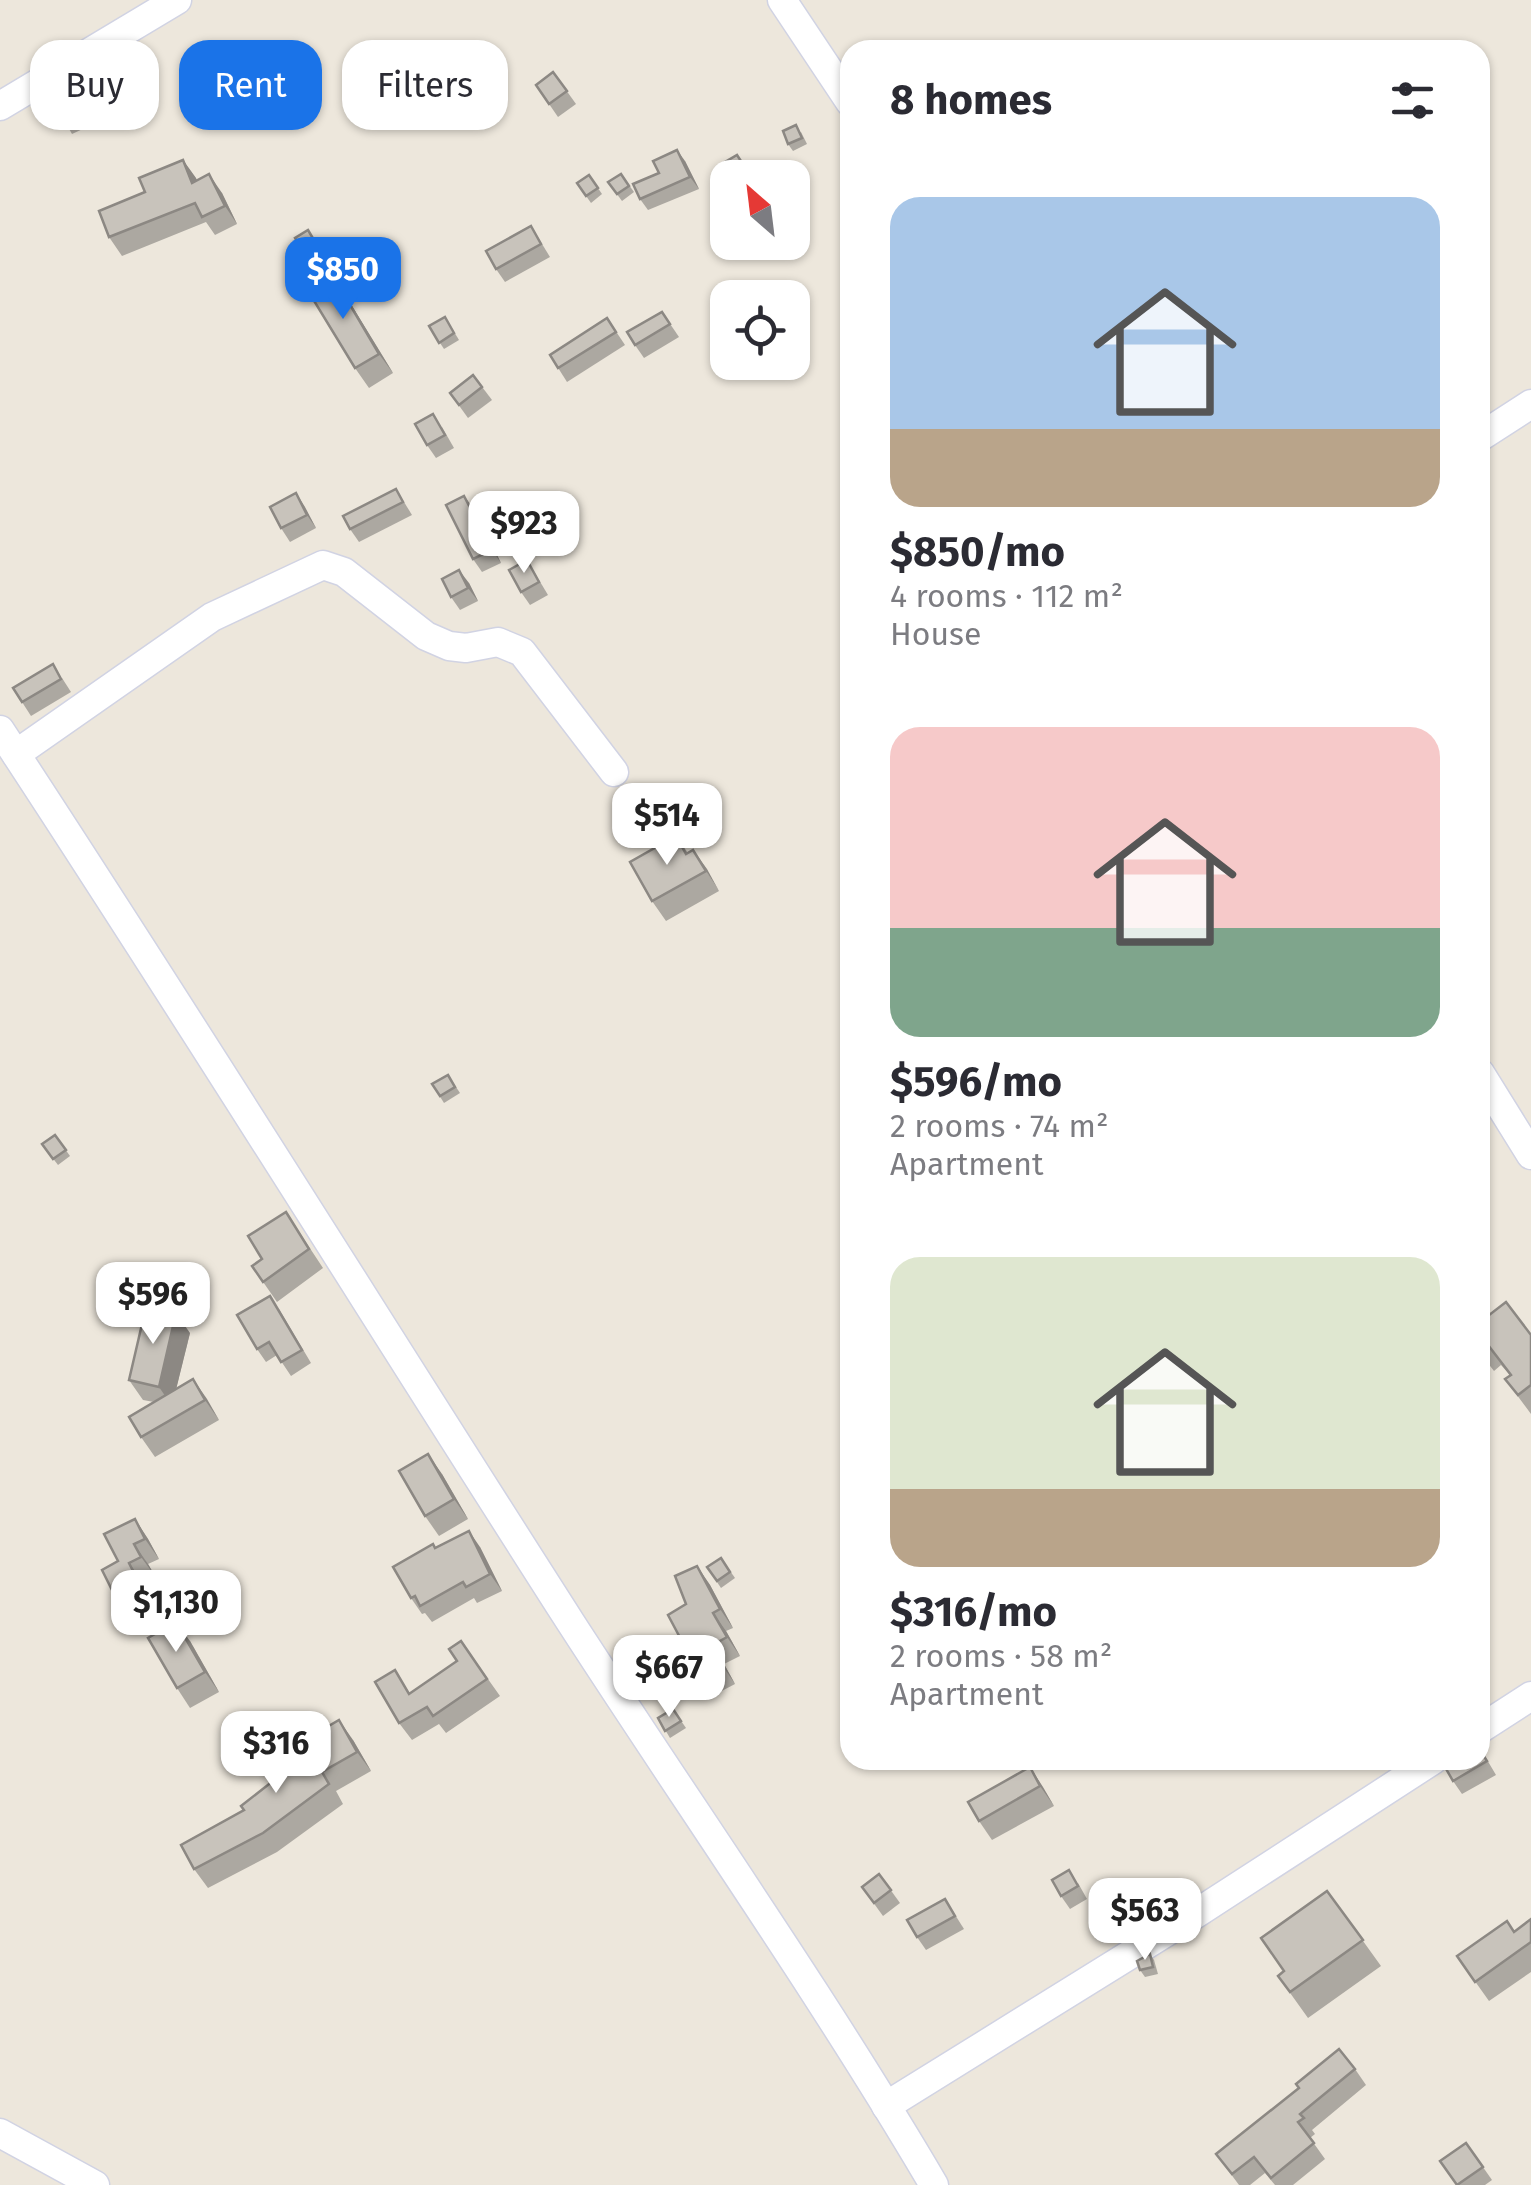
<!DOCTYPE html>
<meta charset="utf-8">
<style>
body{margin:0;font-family:"Fira Sans",sans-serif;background:#f7f7f7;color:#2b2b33;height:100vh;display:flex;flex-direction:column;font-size:38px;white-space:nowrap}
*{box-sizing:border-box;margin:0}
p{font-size:32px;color:#7c7c81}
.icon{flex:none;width:55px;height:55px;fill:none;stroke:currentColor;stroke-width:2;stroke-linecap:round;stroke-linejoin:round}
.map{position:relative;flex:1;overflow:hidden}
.sheet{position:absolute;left:840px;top:40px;width:650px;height:1730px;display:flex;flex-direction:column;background:#fff;border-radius:30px;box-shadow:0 2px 8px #0004}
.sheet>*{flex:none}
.top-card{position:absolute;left:30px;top:40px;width:660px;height:90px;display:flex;gap:20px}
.needle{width:65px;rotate:332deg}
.buttons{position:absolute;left:710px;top:160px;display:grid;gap:20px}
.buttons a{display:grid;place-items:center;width:100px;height:100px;border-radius:20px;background:#fff;box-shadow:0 2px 8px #0004;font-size:50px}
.price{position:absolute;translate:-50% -85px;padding:0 22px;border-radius:20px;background:#fff;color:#222;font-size:32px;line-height:65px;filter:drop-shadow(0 2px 5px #0008)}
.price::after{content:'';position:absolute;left:50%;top:60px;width:30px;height:22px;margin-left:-15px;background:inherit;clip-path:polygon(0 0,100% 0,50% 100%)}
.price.on{background:#1a73e8;color:#fff}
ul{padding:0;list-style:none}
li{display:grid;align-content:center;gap:20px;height:530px;padding:0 50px}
li span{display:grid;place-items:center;height:310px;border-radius:30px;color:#555}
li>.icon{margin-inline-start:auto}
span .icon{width:180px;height:180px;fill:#fffc;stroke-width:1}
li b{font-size:42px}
h2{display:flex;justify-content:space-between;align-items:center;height:120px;padding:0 50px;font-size:42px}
.pill{padding:0 35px;border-radius:30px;background:#fff;box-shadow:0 2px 8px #0004;font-size:35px;line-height:90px}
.pill.on{background:#1a73e8;color:#fff}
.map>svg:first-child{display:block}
</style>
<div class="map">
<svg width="1531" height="2185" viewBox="0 0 1531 2185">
<rect width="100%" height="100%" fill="#ede7dc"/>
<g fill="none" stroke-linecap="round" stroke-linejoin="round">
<g stroke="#d1d3e3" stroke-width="31">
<g id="minor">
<path d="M782,0L850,102"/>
<path d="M0,106L177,0"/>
<path d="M1480,437L1531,404"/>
<path d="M0,730C194,1025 380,1325 571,1623C692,1810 821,1993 934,2185"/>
<path d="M16,754L212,617L323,565L344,572L426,636L449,646L466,648L498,642L522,652L614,772"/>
<path d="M1480,1073L1531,1155"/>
<path d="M1480,1729L1531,1696"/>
<path d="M886,2106L1197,1913L1433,1760"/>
<path d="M0,2133L95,2185"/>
</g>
</g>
<use href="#minor" stroke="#fff" stroke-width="28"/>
</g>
<g fill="#aca8a1">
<path d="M553,72L576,104L558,117L536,85Z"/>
<path d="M74,102L87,127L72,134L68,127Z"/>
<path d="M801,132L807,144L793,151L788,144Z"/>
<path d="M183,160L197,180L222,193L237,224L215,235L206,222L122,256L109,237L145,192Z"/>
<path d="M685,161L699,189L648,210L640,199Z"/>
<path d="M621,174L634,192L622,201L608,182Z"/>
<path d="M589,175L602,194L591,203L577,183Z"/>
<path d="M531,226L550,257L505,282L496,269Z"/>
<path d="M318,244L333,270L320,278L311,265Z"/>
<path d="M319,278L326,287L336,281L349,301L393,373L369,388L355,368Z"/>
<path d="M662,312L679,337L644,358L635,345Z"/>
<path d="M445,317L459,340L444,349L429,326Z"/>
<path d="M607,318L625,345L567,382L550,355Z"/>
<path d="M473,375L492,400L468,418L450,393Z"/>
<path d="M442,427L454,448L436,458L427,445Z"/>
<path d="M396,489L412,515L359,542L350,529Z"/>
<path d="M296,493L316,528L290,542L281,528Z"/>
<path d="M474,509L501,563L482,572L473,559Z"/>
<path d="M527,560L548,595L530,605L521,592Z"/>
<path d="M469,583L478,601L460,610L451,597Z"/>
<path d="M62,678L71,692L31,716L22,702Z"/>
<path d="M676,836L688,853L693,850L719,891L666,921L652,901Z"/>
<path d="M448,1075L460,1093L444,1103L432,1084Z"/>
<path d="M55,1135L70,1156L58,1165L42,1144Z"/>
<path d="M286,1212L323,1268L277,1302L252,1266L262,1259Z"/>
<path d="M279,1309L311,1363L291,1376L277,1355L266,1362L257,1349Z"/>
<path d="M1480,1322L1531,1335V1414L1505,1379L1510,1375L1501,1365L1494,1371L1480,1353Z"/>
<path d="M190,1333L176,1389L193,1379L219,1420L155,1457L141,1437L154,1402L143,1400L129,1380Z"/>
<path d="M442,1474L468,1519L439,1536L425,1516Z"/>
<path d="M135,1519L148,1539L159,1559L148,1564L155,1576L143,1582L154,1605L130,1617L116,1598L118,1561Z"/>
<path d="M480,1547L502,1591L477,1603L474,1598L432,1622L425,1613L422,1614L411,1598L435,1548Z"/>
<path d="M721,1558L735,1578L721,1588L707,1567Z"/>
<path d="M697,1566L710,1585L733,1628L726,1631L740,1656L724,1664L735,1684L714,1695L701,1677L686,1604Z"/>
<path d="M190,1641L219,1692L190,1708L177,1688Z"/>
<path d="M461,1641L500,1696L446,1733L439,1724L412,1740L399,1723L411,1693L457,1661Z"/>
<path d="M673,1709L686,1728L670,1738L658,1718Z"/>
<path d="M247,1716L268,1748L250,1760L228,1729Z"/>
<path d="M353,1740L371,1771L336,1791L343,1804L277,1852L208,1888L194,1869L244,1810Z"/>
<path d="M1480,1748L1496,1775L1462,1794L1453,1781L1480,1760Z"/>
<path d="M1030,1767L1054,1806L992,1840L979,1821Z"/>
<path d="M879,1874L900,1903L883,1916L862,1887Z"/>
<path d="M1078,1883L1087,1899L1070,1909L1061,1896Z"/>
<path d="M1327,1891L1381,1966L1308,2018L1278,1976L1284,1971Z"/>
<path d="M945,1899L964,1929L926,1950L917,1937Z"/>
<path d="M1531,1919V1972L1489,2001L1457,1956L1514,1932Z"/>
<path d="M1150,1954L1154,1960L1158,1974L1145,1977L1140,1970Z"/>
<path d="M1355,2069L1366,2085L1312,2130L1315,2134L1310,2138L1325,2159L1293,2185H1275L1265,2173L1250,2185H1239L1216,2154Z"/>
<path d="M1466,2143L1492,2180L1485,2185H1457Z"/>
</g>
<g fill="#8c8883">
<path d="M677,150L685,161L699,189L690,177Z"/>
<path d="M183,160L196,178L205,201L192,183Z"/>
<path d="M209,174L222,193L237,224L225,206Z"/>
<path d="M336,281L349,301L393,373L379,354Z"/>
<path d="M296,493L305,507L316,528L307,515Z"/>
<path d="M464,496L474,509L501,563L492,550Z"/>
<path d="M459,570L469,583L478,601L468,588Z"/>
<path d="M693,850L707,869L719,891L706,871Z"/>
<path d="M176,1313L190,1333L172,1406L159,1387Z"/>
<path d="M193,1379L207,1399L219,1420L205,1400Z"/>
<path d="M428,1454L442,1474L468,1519L454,1499Z"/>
<path d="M135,1519L148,1539L159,1559L145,1539Z"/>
<path d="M469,1531L480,1547L502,1591L490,1574Z"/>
<path d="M134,1544L148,1564L155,1576L141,1557Z"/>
<path d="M129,1563L143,1582L154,1605L140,1585Z"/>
<path d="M697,1566L710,1585L733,1628L720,1609Z"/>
<path d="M713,1613L726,1631L740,1656L727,1637Z"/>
<path d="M176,1622L190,1641L219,1692L205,1672Z"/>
<path d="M711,1646L724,1664L735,1684L722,1665Z"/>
<path d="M339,1720L353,1740L371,1771L357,1752Z"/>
<path d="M1030,1767L1043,1787L1054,1806L1040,1786Z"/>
</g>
<g fill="#c8c3bb" stroke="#8c8883" stroke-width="2.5">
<path d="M553,72L567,91L549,104L536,85Z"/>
<path d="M74,102L83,121L68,127L59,109Z"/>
<path d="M796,125L802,138L788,144L783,131Z"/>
<path d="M677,150L690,177L640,199L633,184L659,173L653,161Z"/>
<path d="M737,155L752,178H728L720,165Z"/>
<path d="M183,160L192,183L209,174L225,206L202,217L195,203L109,237L99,211L145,192L139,178Z"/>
<path d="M621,174L629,186L617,194L608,182Z"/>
<path d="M589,175L598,188L586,196L577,183Z"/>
<path d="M531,226L541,244L496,269L486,251Z"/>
<path d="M308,230L324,257L311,265L295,238Z"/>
<path d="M319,278L325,288L336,281L379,354L355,368L305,286Z"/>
<path d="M662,312L670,324L635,345L627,332Z"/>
<path d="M445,317L454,333L439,343L429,326Z"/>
<path d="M607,318L616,332L558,368L550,355Z"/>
<path d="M473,375L482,387L459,405L450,393Z"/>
<path d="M433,414L445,435L427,445L415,424Z"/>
<path d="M396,489L403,502L350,529L343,516Z"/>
<path d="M296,493L307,515L281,528L270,507Z"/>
<path d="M464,496L492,550L473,559L446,505Z"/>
<path d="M527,560L539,582L521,592L509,570Z"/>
<path d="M459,570L468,588L451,597L442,579Z"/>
<path d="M53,664L61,679L22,702L13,688Z"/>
<path d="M676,836L686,854L693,850L706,871L652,901L630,862Z"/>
<path d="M448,1075L455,1087L440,1096L432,1084Z"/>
<path d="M55,1135L66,1150L53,1159L42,1144Z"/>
<path d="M286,1212L309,1249L263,1282L252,1266L262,1259L248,1236Z"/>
<path d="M270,1296L302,1350L281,1362L269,1342L257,1349L237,1315Z"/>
<path d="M1506,1302L1531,1335V1385L1518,1395L1505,1379L1511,1375L1488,1345L1480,1351V1322Z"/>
<path d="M146,1307L176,1313L159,1387L129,1380Z"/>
<path d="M193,1379L205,1400L141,1437L129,1417Z"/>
<path d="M428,1454L454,1499L425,1516L399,1471Z"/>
<path d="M135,1519L145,1539L134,1544L141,1557L129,1563L140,1585L116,1598L102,1570L118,1561L104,1534Z"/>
<path d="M469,1531L490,1574L466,1587L463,1582L420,1606L415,1596L411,1598L393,1567L433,1544L435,1548Z"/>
<path d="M721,1558L730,1572L717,1581L707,1567Z"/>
<path d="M697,1566L720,1609L713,1613L727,1637L711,1646L722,1665L701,1677L668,1615L686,1604L675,1576Z"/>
<path d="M176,1622L205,1672L177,1688L148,1638Z"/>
<path d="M461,1641L487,1679L433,1716L427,1707L399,1723L375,1682L395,1670L409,1694L457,1661L449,1649Z"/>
<path d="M673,1709L681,1721L665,1731L658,1718Z"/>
<path d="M247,1716L259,1734L240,1747L228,1729Z"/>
<path d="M339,1720L357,1752L322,1772L329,1784L263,1833L194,1869L181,1845L244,1810L241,1806L296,1763L288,1750Z"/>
<path d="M1480,1750L1487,1761L1453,1781L1441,1760H1480Z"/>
<path d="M1030,1767L1040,1786L979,1821L968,1802Z"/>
<path d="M1069,1870L1078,1886L1061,1896L1052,1880Z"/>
<path d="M879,1874L891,1890L874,1903L862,1887Z"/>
<path d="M1327,1891L1363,1940L1290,1992L1278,1976L1284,1971L1261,1938Z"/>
<path d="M945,1899L955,1916L917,1937L907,1920Z"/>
<path d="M1531,1919V1942L1475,1982L1457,1956L1507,1921L1514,1932Z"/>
<path d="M1150,1954L1153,1967L1140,1970L1137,1961Z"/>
<path d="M1339,2049L1355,2069L1300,2114L1304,2118L1298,2122L1314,2143L1271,2178L1254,2157L1232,2174L1216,2154L1299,2088L1296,2084Z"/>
<path d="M1466,2143L1483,2167L1457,2185L1440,2161Z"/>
</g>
</svg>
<div class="buttons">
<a><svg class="needle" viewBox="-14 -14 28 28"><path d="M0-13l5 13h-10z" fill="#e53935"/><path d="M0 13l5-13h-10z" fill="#7c7c81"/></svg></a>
<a><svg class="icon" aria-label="locate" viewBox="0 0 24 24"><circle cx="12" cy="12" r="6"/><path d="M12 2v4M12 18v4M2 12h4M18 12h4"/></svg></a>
</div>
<b class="price on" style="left:343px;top:322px">$850</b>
<b class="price" style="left:524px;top:576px">$923</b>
<b class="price" style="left:667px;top:868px">$514</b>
<b class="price" style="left:153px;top:1347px">$596</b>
<b class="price" style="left:176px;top:1655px">$1,130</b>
<b class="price" style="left:669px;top:1720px">$667</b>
<b class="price" style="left:276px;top:1796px">$316</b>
<b class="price" style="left:1145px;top:1963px">$563</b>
<div class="top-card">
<a class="pill">Buy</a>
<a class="pill on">Rent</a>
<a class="pill">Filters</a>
</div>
<section class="sheet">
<h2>8 homes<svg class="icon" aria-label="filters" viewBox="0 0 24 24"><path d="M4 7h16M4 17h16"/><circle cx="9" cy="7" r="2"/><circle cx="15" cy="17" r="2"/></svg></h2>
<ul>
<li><span style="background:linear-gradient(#a9c7e8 75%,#b9a48a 0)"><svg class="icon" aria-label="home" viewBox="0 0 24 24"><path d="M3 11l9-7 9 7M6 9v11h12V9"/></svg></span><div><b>$850/mo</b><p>4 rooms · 112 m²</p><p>House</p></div></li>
<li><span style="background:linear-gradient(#f6c9c9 65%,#7fa58c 0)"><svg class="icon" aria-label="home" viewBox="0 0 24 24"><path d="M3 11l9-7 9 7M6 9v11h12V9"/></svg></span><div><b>$596/mo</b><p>2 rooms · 74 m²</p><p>Apartment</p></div></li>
<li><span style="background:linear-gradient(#dfe7d0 75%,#b9a48a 0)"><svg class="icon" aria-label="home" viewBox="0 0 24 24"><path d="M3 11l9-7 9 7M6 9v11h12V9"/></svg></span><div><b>$316/mo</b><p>2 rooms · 58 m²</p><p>Apartment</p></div></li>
</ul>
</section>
</div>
